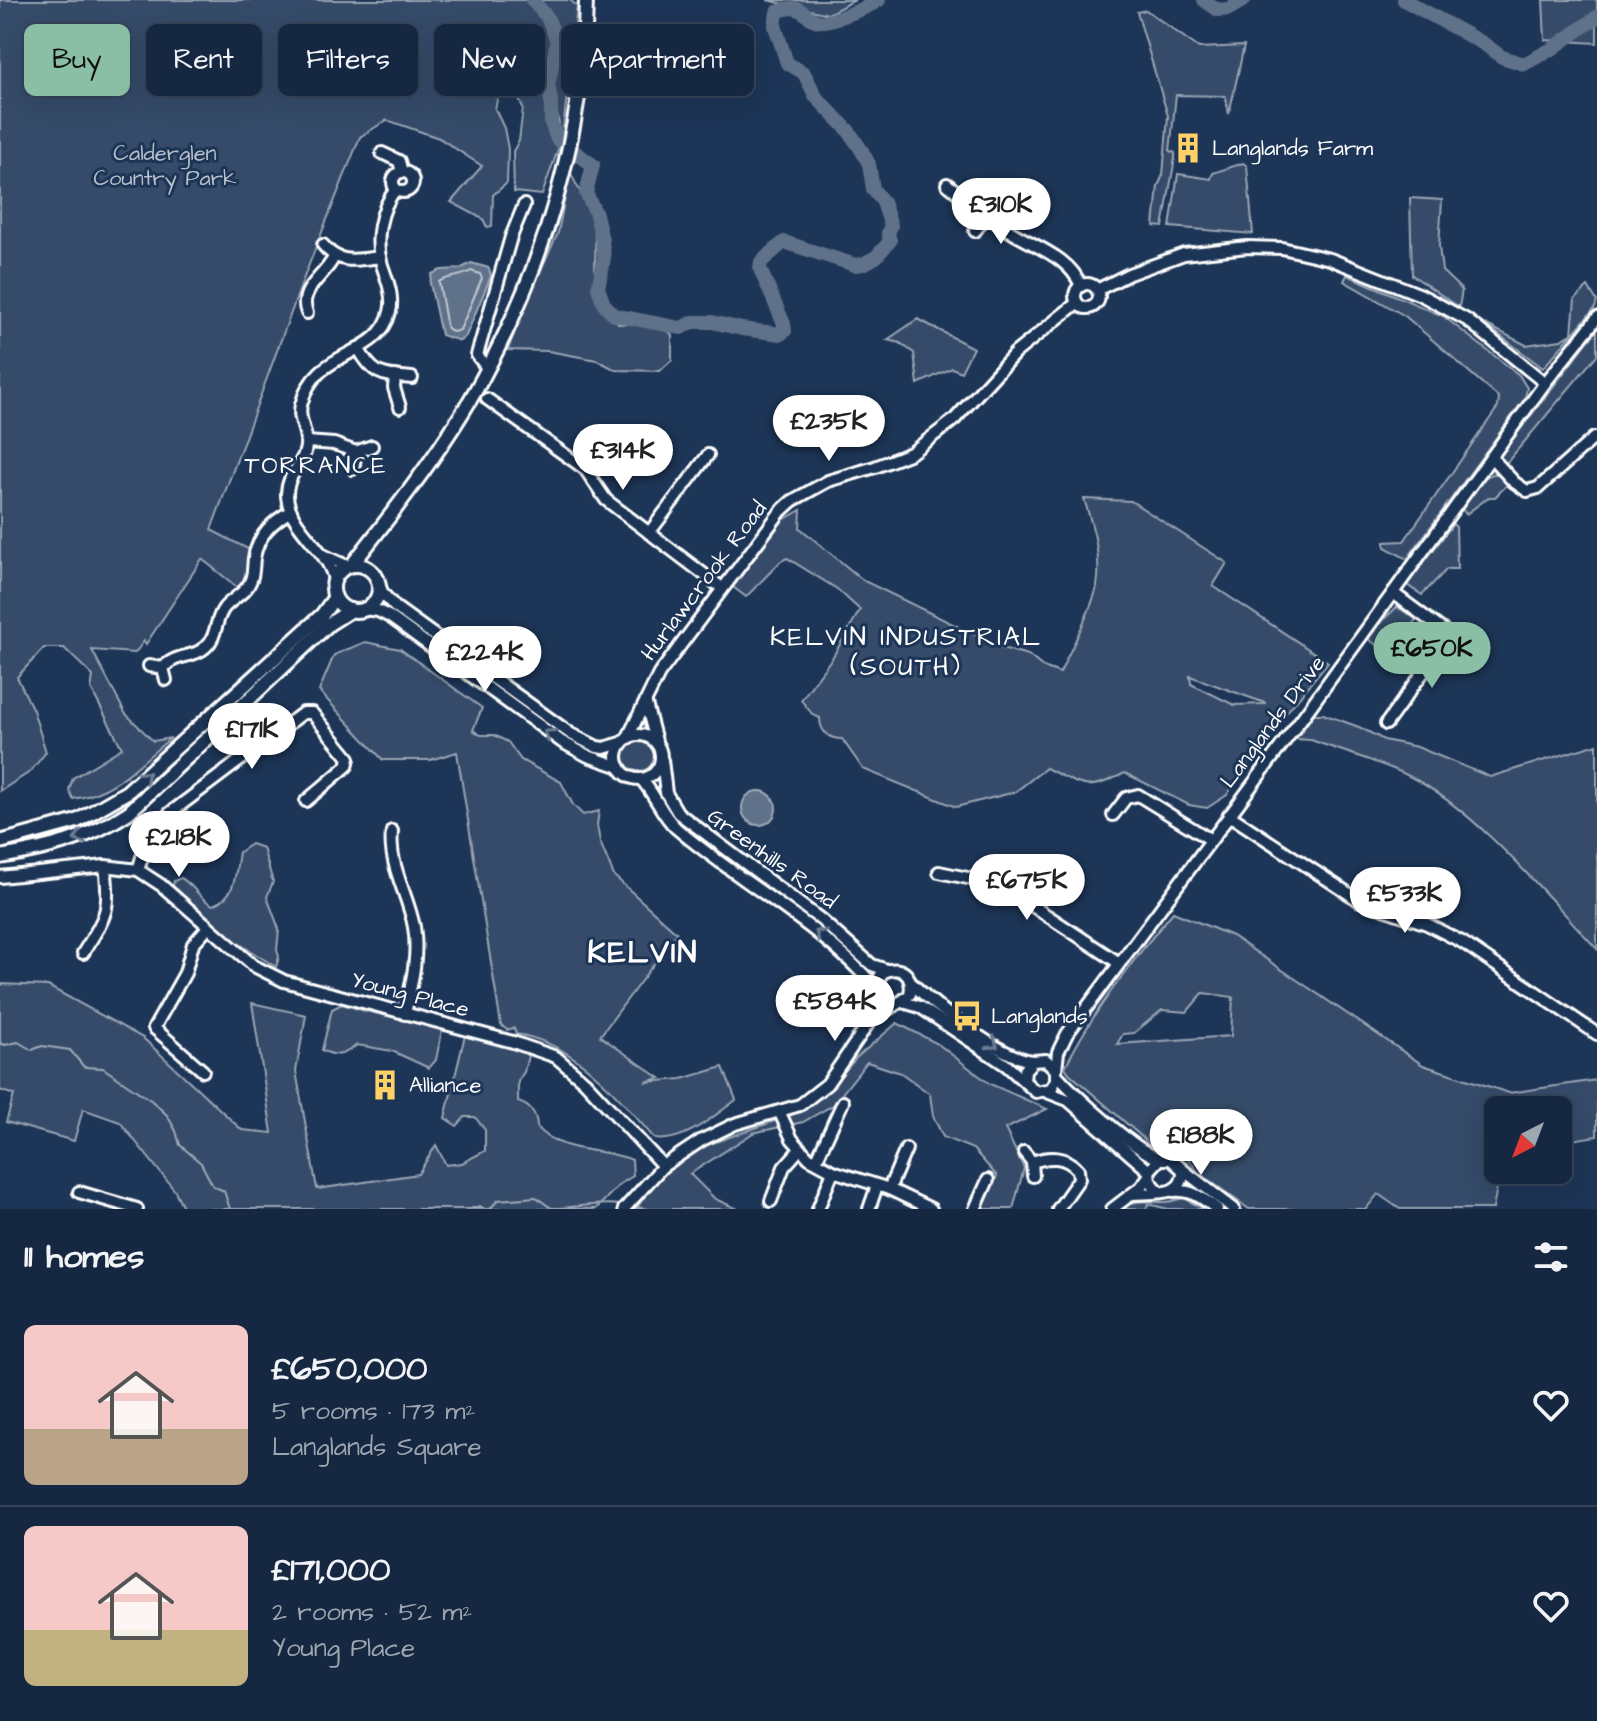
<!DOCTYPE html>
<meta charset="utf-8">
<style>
body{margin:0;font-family:"Architects Daughter",sans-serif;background:#23344c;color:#f1f3f6;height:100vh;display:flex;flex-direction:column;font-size:30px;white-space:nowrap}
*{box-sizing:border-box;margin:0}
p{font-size:26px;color:#9ea6b1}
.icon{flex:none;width:44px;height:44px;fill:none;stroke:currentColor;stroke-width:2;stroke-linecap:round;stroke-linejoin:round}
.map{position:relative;height:1209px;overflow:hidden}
.details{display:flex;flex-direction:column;background:#162841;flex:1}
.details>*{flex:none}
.banner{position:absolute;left:24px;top:24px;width:800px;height:72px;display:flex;gap:16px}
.needle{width:52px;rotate:222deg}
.fabs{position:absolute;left:1484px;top:1096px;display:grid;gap:16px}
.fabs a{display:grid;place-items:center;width:88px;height:88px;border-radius:12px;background:#162841;box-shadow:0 8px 32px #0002,0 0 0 2px #35445a;font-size:40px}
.price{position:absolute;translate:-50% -68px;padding:0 18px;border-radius:28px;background:#fff;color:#222;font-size:26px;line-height:52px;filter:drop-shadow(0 2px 4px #0008)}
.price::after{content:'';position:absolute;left:50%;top:48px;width:24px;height:18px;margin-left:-12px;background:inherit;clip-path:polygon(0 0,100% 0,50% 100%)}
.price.on{background:#8abfa5;color:#111}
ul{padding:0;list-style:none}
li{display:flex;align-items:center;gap:24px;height:200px;padding:0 24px}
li+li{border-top:2px solid #35445a}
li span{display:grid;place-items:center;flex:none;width:224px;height:160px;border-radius:12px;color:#555}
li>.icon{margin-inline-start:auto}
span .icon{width:96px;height:96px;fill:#fffc;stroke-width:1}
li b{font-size:34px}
h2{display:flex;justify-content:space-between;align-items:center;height:96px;padding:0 24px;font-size:34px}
.tag{padding:0 28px;border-radius:12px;background:#162841;box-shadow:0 8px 32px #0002,0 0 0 2px #35445a;font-size:28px;line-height:72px}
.tag.on{background:#8abfa5;color:#111}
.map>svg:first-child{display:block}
</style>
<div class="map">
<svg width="1597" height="1209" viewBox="0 0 1597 1209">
<rect width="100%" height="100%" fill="#1d3557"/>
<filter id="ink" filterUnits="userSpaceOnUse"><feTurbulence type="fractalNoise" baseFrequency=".0125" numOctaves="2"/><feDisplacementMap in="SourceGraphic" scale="16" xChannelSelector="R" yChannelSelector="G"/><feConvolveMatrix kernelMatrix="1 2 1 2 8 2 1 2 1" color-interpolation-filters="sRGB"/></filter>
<g filter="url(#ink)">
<g fill="#364b69" stroke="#9aa5b4" stroke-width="2" fill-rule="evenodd">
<path d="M0,0H532C578,42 540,59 547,102C548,111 556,122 560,131L552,84L561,41L543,6L537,0H570L577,6L562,138L542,195L514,192L513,151L519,141L523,108L495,49L502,79L495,109L504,128L508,149L507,183L493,195L492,226L487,227L483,219L451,202L482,166L439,138L387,120L360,137L306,272L211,530L250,550L245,582L238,588L202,559L146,644L144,641L135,653L92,650L125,713L153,741L171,738C138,763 117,793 73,799L69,790L73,778L122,748L91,689L93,676L64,648H44L17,677L33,710L46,752L30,772L0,791Z"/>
<path d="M767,0H855L828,14Z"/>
<path d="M1543,0H1597V43L1545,40Z"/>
<path d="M1146,10L1199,48L1244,46L1229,114L1225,96L1176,95L1170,151L1175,153V158L1163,227L1154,226L1158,186L1163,175L1168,116L1137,12Z"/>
<path d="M1243,163L1247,166L1253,234L1170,227L1178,174L1211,179L1213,173Z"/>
<path d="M570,171C576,186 587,202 592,217C603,260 580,289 619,324L661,323L672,335V360L660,371L616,370L597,360L548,351L508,350L526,302L558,233Z"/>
<path d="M1410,198L1442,200L1439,246L1442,271L1462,290L1459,307L1412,275Z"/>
<path d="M1347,275L1443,316L1519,375L1527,388L1525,398L1407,559L1385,547V542L1404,541L1498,407L1499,398L1405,316L1344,281Z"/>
<path d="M1588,287L1597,301L1595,308L1543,368L1485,324L1526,345L1561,340L1572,334L1575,299Z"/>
<path d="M918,319L973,348L961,372L952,368L918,384L914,353L900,343L887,340Z"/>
<path d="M1597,330V355L1504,466L1499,457Z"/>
<path d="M1498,473L1510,482L1495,497H1489L1466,514L1462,509C1472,492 1477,476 1498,473Z"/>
<path d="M1084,499L1131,501L1227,563L1213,586L1328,662L1262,742L1227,795L1207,808L1189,805L1125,773C1085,793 1085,787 1046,768L1015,792L956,807L863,769L842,739C829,739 820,732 820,718L813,715L801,700L832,658L860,610L837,589L787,558L781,561L746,597L733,587L783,520L801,510L800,528L864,581L1002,648L1028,655L1043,667L1060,673C1070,650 1093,608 1097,586C1102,556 1093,527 1084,499ZM1190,676L1265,703V704L1234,705L1191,684Z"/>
<path d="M1453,524L1456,527L1457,569H1447L1422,595L1407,585Z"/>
<path d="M1397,607L1416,619L1413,624L1432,636L1409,667L1368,639L1383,620Z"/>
<path d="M365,642L400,649L482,708L473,730L481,735H494L508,742L521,760L561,782L573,805L583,815L599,811L597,825L600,842L614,876L677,933L600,1036L660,1078L645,1082L682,1079L723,1067L736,1100C714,1116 684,1143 655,1139C616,1095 578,1044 516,1034L514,1028L507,1030L501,1025L457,752L430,760H383L319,691L334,655Z"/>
<path d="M1314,714H1323L1359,727L1384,740L1417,747L1490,777L1597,744V949C1545,894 1476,810 1409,776C1378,761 1343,752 1311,740L1296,739Z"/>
<circle cx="639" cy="756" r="15"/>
<path d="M251,844L263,848L273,882L267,897L279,929L277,950L279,957L276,967L227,936L173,886L174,881L181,878C194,885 200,900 213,905C237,896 235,874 239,852Z"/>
<path d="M1173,912L1232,936L1423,1065L1509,1093L1597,1080V1136L1558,1142V1110H1498V1170H1500L1493,1209H1400L1378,1194L1366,1209H1249L1198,1172L1183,1152L1150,1144L1069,1073L1065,1067C1093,1011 1133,960 1173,912ZM1203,993L1233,997L1231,1036L1117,1044L1123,1034L1134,1033L1162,1010L1187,1012Z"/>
<path d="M0,984L48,986L143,1038L242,1130L272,1133L252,1003L306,1015L296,1071L317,1189L418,1174L436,1145L446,1165L462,1163L485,1151V1130L475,1117H465L457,1126L445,1118L465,1035L519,1049L528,1056L524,1072L518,1081V1102C531,1106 537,1114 537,1127C562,1155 601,1147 632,1160L633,1176L620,1184L596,1209H184L175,1191L120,1122L83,1109L74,1141L6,1122L14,1095L0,1090Z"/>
<path d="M342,1004L365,1011L435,1026L442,1030L436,1060L429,1068L392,1051L357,1045C344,1055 337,1058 322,1050L332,1009Z"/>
<path d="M897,1023L938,1044L990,1084L1047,1109L1005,1129L1024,1168L1013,1209H983L997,1176L973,1149L943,1137L933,1116L930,1094L901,1073L867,1062L833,1105L803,1122L753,1133L690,1174L715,1199L738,1209H636L660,1176L681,1158L707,1145L789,1116L824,1096L856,1058Z"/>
<path d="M1184,1198L1204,1209H1168L1148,1204L1146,1209H1121C1137,1197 1147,1203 1165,1202C1171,1202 1178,1199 1184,1198Z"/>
</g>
<g fill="#617289" stroke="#a0aab8" stroke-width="2">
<path d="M471,263L489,268L491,276L466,336L460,341L441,335L430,283L432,274L441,270L460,269Z"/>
<circle cx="759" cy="808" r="17"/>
</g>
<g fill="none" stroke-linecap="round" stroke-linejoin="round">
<path stroke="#c0c7d0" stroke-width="2" d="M471,271L480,274L482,278L460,330L453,332L447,328L439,282C445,276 461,278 471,271Z"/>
<g stroke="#a0aab8" stroke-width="2">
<path d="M0,1043L5,1045L18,1042L32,1050L42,1046L70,1050L84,1067L103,1068L152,1101L167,1115L176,1131L180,1145L201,1163L213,1186L224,1191L230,1209"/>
<path d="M634,1207L649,1209"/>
<path d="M470,1209L480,1206L485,1209"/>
<path d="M490,1209L498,1200L536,1197C541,1200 547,1206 552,1208C566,1209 598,1202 619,1205"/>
</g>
<g stroke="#617289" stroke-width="14">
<path d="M532,0L547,17L557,41L548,86L551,100V123L557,139L593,165L586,193L596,214L602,240L604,258L598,288L604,304L614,315L681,328L693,322H712L742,329L781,334L785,331L784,324L760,269L761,262L784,242L855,265L863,264L876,257L890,241L888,233L891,226L883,202L873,189L869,164L862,151L848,130L816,97L804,73L787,63L775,26L777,12C804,1 801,17 818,21C829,24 869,7 879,0"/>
<path d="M1204,0L1218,10L1229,9L1244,0"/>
<path d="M1404,0L1484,44L1502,57L1524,64L1552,49L1597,17"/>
</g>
<g stroke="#fff" stroke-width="16">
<g id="minor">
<path d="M382,153L399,161L402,172"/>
<circle cx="403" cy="182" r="10"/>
<path d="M947,184C967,200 986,216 1008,230C1034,247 1069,256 1081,286"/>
<path d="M975,231L987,215"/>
<path d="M323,245C339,265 356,260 380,257"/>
<circle cx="1087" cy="296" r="12"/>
<path d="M1097,290L1129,274L1184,254L1247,247L1282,248L1330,259L1421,295L1467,320L1545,383"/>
<path d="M307,313C297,289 325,277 334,257"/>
<path d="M358,348C374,376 380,375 412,378"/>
<path d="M487,368L477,355L511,237L524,205"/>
<path d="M395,376L394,388L400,407"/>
<path d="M487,399L585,469L606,500L722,588"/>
<path d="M307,442L334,444L356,452"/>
<path d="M1491,457L1514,482L1527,491L1538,488L1594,438"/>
<path d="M353,469L356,452L372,446"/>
<path d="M649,533L708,455"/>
<path d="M325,556L347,566"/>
<path d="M334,580C328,548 290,530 287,496C286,473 305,465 306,446C308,431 297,420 301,405C315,347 378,360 390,312C394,296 387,280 382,265C374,240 380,209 396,189"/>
<path d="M378,582L383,594L395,607L571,734L597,747L604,748L621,743"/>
<path d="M1393,593L1460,643"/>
<path d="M364,609L378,611L390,617L562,742L588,756L620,767"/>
<path d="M149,666L163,668"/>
<path d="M166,680L163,668C176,652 197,660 210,642C217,632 216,618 224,608C231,599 246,593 250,582C254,575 253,565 254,558C258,535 272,522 291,511"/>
<path d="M646,704L656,741"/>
<path d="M1386,724L1450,635"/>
<circle cx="639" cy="757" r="22"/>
<path d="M628,737L659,674L781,511L792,501L828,481L875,467L911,453L954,420L1015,353L1077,303"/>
<path d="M662,760L666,793L678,813L820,919L872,965L887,970"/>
<path d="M641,779C655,794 661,814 676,828C742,884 819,923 876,988"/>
<path d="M1113,815L1126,798L1138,795L1211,840"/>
<path d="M1229,815L1360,901L1427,924L1462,942L1597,1034"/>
<path d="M392,831C388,865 408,894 414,927C419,956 411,986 405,1014"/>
<path d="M138,870L149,836L170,813L303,713H312L349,758L347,766L306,801"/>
<path d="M939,872L1001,885L1119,963"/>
<path d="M0,877L105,866L138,870L161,885L254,966L284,981L513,1042L556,1057L585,1082L663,1166"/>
<path d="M83,953C106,916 111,911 105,866"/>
<path d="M912,984C937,1007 1001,1058 1033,1061"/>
<path d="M903,1002L920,1007L1006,1065L1036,1092L1051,1089L1056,1080V1070L1046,1060L1033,1061L1025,1070L1024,1081"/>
<path d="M871,1020C883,1010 902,1004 910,994C914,975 900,963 882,973L877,983L881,998L893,1004"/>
<path d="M1056,1070L1058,1052L1067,1034L1305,714L1545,383L1597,318"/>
<path d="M203,1071L154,1028L185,973L193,944L208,927"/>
<path d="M1057,1075C1076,1096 1135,1151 1160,1159"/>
<path d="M1047,1092L1068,1100L1149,1171"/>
<path d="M780,1113L792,1139L809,1158L833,1171L889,1189L931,1209"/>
<path d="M1024,1152L1032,1162L1033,1176"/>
<path d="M816,1161L843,1102"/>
<path d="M1032,1162C1049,1156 1065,1155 1078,1170L1079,1179L1058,1209"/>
<path d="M1183,1170L1234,1209"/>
<path d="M889,1189L906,1149"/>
<path d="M1173,1191C1192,1189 1202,1198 1217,1209"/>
<path d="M79,1192L137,1209"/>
<path d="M1132,1194C1152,1192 1185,1198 1183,1170L1171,1159H1160L1149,1171L1150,1181L1159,1191"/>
<path d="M771,1201L784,1167L800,1149"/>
<path d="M624,1209L663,1166L702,1140L735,1124L800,1105L827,1084L870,1021L878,994"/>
<path d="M818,1209L833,1171"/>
<path d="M869,1209L877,1186"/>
<path d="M975,1209L988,1180"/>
<path d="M1112,1209L1141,1187L1149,1176"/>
</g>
</g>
<g stroke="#fff" stroke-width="18">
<g id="major">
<circle cx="356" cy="588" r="23"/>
<path d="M352,565C398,506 446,445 482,379C545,264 584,132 586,0"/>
<path d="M0,842L77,821L127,792L322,615L335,597"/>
<path d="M0,857C47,849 89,839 129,812L329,624L351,610"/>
</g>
</g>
<use href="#minor" stroke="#1d3557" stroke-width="10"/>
<use href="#major" stroke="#1d3557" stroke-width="12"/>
</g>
<defs><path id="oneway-chevron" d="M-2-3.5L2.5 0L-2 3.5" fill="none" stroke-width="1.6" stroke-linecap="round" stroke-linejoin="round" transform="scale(2)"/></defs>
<g stroke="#6c7c92">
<use href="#oneway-chevron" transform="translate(549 734) rotate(-147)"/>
<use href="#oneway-chevron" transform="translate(145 776) rotate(-42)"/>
<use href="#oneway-chevron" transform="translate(79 838) rotate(160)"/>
<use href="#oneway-chevron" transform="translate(820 934) rotate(-141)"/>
<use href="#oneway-chevron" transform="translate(993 1044) rotate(33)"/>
</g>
</g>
<defs>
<g id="building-bare" transform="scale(2.4)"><path d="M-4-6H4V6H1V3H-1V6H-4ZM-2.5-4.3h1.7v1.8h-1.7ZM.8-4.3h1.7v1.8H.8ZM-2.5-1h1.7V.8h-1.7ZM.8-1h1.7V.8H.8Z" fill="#ffd166" stroke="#1d3557" stroke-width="2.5" paint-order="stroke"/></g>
<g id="bus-bare" transform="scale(2.4)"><path d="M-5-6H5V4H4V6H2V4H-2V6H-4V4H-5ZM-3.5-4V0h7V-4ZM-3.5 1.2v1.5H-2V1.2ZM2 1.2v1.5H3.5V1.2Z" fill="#ffd166" stroke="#1d3557" stroke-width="2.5" paint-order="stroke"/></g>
</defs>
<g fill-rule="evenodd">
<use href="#building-bare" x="1188" y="148"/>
<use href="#bus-bare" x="967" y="1016"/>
<use href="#building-bare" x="385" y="1085"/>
</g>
<g text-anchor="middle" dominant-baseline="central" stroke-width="6" stroke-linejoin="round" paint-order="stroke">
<g font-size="22" fill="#fff" stroke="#1d3557" text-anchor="start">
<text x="1212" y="148">Langlands Farm</text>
<text x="991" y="1016">Langlands</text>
<text x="409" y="1085">Alliance</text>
</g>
<g font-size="22" fill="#b9c0ca" stroke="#1d3557">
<text x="165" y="153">Calderglen<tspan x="165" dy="25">Country Park</tspan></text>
</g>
<g font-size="22" fill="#fff" stroke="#1d3557">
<text transform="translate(704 581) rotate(-53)">Hurlawcrook Road</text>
<text transform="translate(1273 722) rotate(-53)">Langlands Drive</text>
<text transform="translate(772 859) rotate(36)">Greenhills Road</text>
<text transform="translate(410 995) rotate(15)">Young Place</text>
</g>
<g font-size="24" letter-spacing="2" fill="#fff" stroke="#1d3557">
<text x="316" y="466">TORRANCE</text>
</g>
<g font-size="26" letter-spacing="2" fill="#fff" stroke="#1d3557">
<text x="906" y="637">KELVIN INDUSTRIAL<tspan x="906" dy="30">(SOUTH)</tspan></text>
</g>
<g font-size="30" font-weight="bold" letter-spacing="2" fill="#fff" stroke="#1d3557">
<text x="643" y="953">KELVIN</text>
</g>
</g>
</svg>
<div class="fabs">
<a><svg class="needle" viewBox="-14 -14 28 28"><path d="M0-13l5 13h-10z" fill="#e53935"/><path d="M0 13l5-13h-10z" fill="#9ea6b1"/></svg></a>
</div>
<b class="price" style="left:1001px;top:246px">£310K</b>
<b class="price" style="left:829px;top:463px">£235K</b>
<b class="price" style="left:623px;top:492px">£314K</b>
<b class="price on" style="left:1432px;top:690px">£650K</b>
<b class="price" style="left:485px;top:694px">£224K</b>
<b class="price" style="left:252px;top:771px">£171K</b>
<b class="price" style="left:179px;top:879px">£218K</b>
<b class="price" style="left:1027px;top:922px">£675K</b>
<b class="price" style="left:1405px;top:935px">£533K</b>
<b class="price" style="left:835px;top:1043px">£584K</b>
<b class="price" style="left:1201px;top:1177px">£188K</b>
<div class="banner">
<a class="tag on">Buy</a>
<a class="tag">Rent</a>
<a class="tag">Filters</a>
<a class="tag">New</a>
<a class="tag">Apartment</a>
</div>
</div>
<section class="details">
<h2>11 homes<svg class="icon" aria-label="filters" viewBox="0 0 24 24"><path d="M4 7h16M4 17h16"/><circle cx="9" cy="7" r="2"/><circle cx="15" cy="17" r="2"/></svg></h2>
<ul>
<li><span style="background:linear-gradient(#f6c9c9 65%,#b9a48a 0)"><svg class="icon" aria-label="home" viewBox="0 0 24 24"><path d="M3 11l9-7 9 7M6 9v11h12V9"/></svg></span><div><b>£650,000</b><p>5 rooms · 173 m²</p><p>Langlands Square</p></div><svg class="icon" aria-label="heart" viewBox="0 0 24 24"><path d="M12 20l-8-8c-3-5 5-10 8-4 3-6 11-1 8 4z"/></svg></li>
<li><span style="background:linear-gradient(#f6c9c9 65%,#c2b280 0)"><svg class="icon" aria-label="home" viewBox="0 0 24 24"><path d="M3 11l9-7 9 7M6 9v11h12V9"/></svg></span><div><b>£171,000</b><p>2 rooms · 52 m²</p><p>Young Place</p></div><svg class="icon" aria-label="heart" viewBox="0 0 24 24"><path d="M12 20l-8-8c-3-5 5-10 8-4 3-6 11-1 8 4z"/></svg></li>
</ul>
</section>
